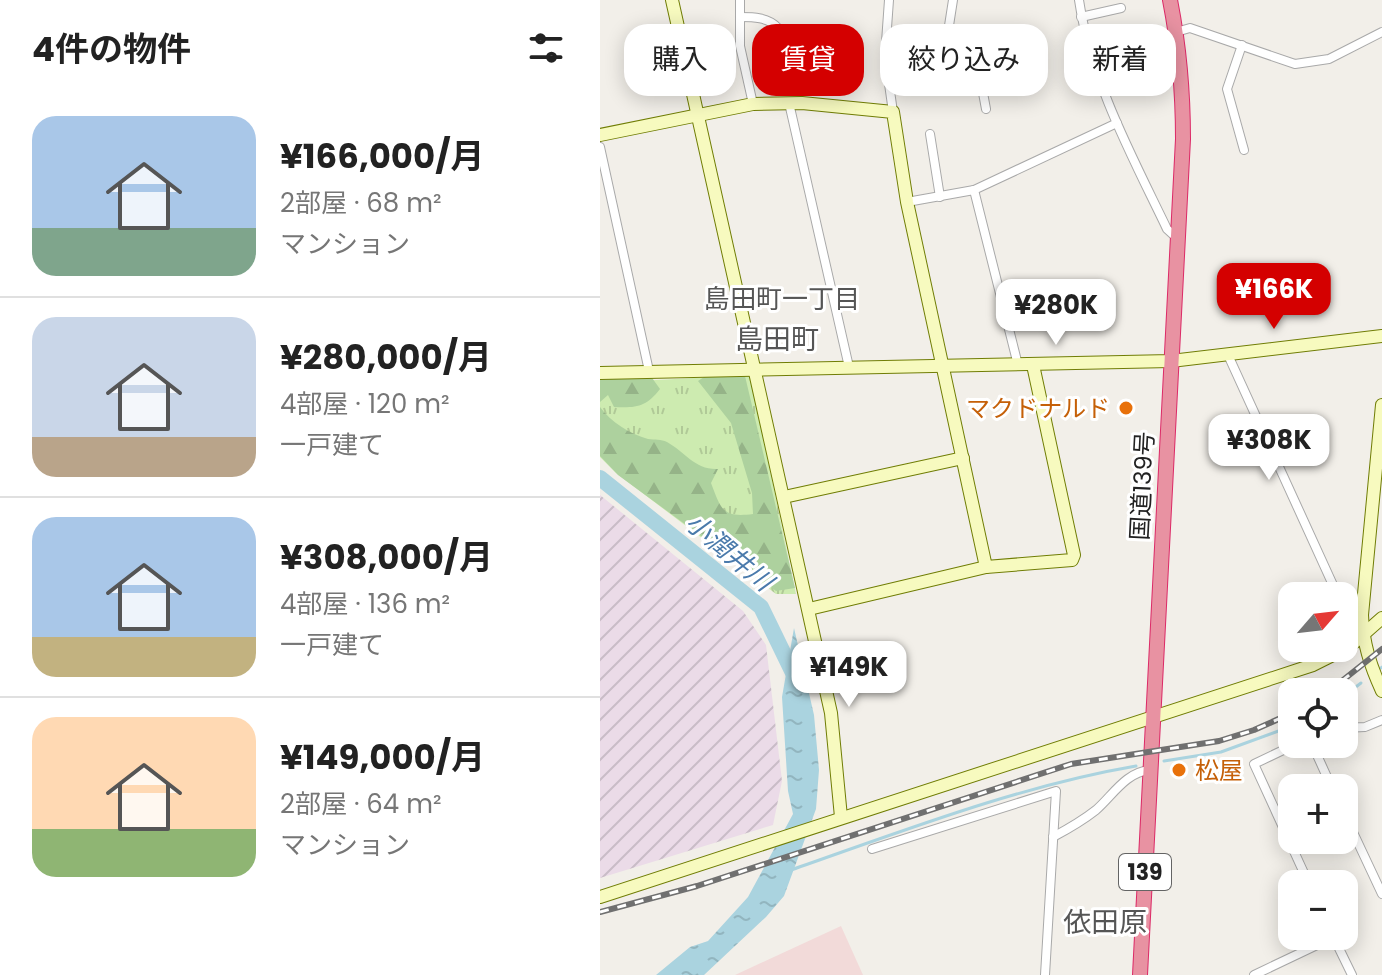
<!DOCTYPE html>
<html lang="ja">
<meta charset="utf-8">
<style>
body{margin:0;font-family:Poppins,"Noto Sans JP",sans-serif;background:#f2f2f2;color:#222;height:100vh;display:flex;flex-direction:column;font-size:30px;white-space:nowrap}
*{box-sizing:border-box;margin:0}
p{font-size:26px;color:#767676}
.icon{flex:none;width:44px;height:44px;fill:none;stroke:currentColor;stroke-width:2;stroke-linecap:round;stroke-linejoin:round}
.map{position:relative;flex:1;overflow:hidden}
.side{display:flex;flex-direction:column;background:#fff;width:600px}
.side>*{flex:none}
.guide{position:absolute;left:24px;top:24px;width:638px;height:72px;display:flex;gap:16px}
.needle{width:52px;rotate:62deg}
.fabs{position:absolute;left:678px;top:582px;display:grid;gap:16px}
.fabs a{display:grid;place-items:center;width:80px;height:80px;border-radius:16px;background:#fff;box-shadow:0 4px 20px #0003;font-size:40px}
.price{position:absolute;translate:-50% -68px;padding:0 18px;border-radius:16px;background:#fff;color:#222;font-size:26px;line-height:52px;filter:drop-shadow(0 2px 4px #0008)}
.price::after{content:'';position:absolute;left:50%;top:48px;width:24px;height:18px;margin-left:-12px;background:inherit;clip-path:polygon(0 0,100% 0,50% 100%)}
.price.on{background:#d40000;color:#fff}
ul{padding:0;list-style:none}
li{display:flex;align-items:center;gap:24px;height:200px;padding:0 32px}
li+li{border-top:2px solid #e0e0e0}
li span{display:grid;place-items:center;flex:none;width:224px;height:160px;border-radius:24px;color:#555}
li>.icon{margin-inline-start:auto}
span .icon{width:96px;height:96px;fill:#fffc;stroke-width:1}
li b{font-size:34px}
h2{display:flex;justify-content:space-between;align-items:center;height:96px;padding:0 32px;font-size:34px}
.pill{padding:0 28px;border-radius:24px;background:#fff;box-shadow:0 4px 20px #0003;font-size:28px;line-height:72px}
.pill.on{background:#d40000;color:#fff}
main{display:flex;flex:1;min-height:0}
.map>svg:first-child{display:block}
</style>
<main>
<section class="side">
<h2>4件の物件<svg class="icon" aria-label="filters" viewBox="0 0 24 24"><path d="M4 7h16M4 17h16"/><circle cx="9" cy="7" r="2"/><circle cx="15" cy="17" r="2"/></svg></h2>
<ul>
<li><span style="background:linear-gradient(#a9c7e8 70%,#7fa58c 0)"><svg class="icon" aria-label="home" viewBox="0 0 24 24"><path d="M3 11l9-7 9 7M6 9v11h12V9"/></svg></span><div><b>¥166,000/月</b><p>2部屋 · 68 m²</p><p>マンション</p></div></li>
<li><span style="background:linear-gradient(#c9d6e8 75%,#b9a48a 0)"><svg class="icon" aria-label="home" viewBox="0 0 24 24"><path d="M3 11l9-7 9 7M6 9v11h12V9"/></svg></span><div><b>¥280,000/月</b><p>4部屋 · 120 m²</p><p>一戸建て</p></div></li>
<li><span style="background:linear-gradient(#a9c7e8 75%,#c2b280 0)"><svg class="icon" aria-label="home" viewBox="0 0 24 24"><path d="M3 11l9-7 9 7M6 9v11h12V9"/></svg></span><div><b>¥308,000/月</b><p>4部屋 · 136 m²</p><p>一戸建て</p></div></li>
<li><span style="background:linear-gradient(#ffd9b3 70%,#8fb573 0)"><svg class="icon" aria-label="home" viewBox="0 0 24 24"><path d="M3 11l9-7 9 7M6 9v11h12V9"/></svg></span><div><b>¥149,000/月</b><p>2部屋 · 64 m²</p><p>マンション</p></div></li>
</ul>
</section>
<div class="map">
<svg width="782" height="975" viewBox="0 0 782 975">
<defs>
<pattern id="industrial-furrows" width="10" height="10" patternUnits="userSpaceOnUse" patternTransform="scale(2)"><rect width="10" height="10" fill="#ebdbe8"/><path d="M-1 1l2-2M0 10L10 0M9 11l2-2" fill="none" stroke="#c9bcc7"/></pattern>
<pattern id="grass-tufts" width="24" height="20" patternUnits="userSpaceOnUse" patternTransform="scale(2)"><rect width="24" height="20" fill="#cdebb0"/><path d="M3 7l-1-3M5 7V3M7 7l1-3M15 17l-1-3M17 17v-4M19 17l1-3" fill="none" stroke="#b0c997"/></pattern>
<pattern id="forest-firs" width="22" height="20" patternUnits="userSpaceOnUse" patternTransform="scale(2)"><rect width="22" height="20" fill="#add19e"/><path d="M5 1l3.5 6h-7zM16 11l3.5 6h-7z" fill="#95b388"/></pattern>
<pattern id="water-ripples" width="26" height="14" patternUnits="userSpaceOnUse" patternTransform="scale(2)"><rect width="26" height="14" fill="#aad3df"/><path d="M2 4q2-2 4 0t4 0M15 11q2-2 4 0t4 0" fill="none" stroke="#92b5bf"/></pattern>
</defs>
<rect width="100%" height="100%" fill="#f2efe9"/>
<path fill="#f2dad9" d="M241,926L263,975H135Z"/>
<path fill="url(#industrial-furrows)" d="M0,495L143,611L166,645L182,781L173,825L0,878Z"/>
<path fill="url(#grass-tufts)" d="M150,375L196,594H176L16,473L0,457V383Z"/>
<g fill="url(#forest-firs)">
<path d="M50,375L60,389C46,407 37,408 14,407L8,395L0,402V380Z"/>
<path d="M107,375L145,376L195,588L176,591L18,475L0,456V407C11,422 30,434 48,439C55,440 61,439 67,442C85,452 95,470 118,469L111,483C121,509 122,518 153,514L152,493L131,423L98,381Z"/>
</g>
<path fill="url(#water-ripples)" d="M194,628L214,715L219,770L216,809L184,896L166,917L104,975H56L90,947L108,941L148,897L193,814L188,791L182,697Z"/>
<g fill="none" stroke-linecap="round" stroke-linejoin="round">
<g stroke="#aad3df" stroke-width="3">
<path d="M781,668L782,667"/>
<path d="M744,696L761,683"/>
<path d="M564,761L621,752L692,726"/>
<path d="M191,870C303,831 419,786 536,766"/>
</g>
<path stroke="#aad3df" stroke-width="16" d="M0,478L161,607L196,679"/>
<g stroke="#a9a9a9" stroke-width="10">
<g id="street">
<path d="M140,0V46L153,104"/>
<path d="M289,0L285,56L293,112"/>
<path d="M353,0L348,32L372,34L386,109"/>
<path d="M479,0C491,81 532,156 567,229L578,239"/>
<path d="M140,17C153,17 168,17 178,28V46"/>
<path d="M481,17L521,8"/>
<path d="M576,32L590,28L695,64L729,59L782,32"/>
<path d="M642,45L627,89L644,150"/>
<path d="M189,103L249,367"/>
<path d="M330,134L340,197"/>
<path d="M0,147L49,371"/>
<path d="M374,190L418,365"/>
<path d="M307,202L374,190L517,123"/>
<path d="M628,355L738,596"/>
<path d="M744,609L751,624"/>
<path d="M744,728L765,727L782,720"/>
<path d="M696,744L654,764L709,884"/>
<path d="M712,744L732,788"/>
<path d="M744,813L782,894"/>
<path d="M453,837C468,829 482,821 496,810C513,795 526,772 550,770"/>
<path d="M272,849L456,791L445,975"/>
<path d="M733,936L752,975"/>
<path d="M654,975L734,937"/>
</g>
</g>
<g stroke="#707d05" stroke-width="14">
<g id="secondary">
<path d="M72,0L231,713L241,817"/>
<path d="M0,135L153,104L202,103L293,112L307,202L386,567"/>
<path d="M0,373L571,361L782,336"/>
<path d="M782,405L762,615C763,643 770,665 782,691"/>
<path d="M184,497L363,458"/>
<path d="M209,609L386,567L472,560L474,555L433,365"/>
<path d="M0,897L713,665L749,647L782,618"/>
</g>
</g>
<g stroke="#dc2a67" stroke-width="16">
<path id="highway" d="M540,975L583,139C583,92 579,46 570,0"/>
</g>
<use href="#street" stroke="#fff" stroke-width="8"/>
<use href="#secondary" stroke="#f7fabf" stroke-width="12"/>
<use href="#highway" stroke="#e892a2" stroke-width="14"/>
<g stroke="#707070" stroke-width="6">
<g id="rail">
<path d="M728,692L782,649"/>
<path d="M0,912L97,886L471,764L619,741L654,730L692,713"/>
</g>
</g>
<use href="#rail" stroke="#fff" stroke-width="3" stroke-dasharray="9" stroke-linecap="butt"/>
</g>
<g fill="#e8710a" stroke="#fff" stroke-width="3">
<circle cx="526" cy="408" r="8"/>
<circle cx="579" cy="770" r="8"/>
</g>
<g text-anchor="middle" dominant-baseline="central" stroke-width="6" stroke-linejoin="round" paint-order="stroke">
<rect fill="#fff" stroke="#646464" stroke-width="2" x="519" y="854" width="52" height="36" rx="6"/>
<g font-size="22" font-weight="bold" fill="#222">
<text x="545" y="872">139</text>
</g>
<g font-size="24" fill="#c56008" stroke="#fff" text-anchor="end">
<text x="510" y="408">マクドナルド</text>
<text x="595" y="770" text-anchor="start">松屋</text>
</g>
<g font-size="24" fill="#222" stroke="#fff">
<text transform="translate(542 486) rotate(-87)">国道139号</text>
</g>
<g font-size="26" fill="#555" stroke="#fff">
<text x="182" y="299">島田町一丁目</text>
</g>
<g font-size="26" font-style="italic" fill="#4a7aab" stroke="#fff">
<text transform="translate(129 552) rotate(40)">小潤井川</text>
</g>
<g font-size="28" fill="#555" stroke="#fff">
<text x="177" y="339">島田町</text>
<text x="505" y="922">依田原</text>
</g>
</g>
</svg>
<div class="fabs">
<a><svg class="needle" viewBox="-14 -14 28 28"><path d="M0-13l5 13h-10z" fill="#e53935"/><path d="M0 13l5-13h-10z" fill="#767676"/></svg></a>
<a><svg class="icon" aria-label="locate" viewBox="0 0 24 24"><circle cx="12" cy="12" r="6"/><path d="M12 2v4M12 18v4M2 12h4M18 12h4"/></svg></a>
<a>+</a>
<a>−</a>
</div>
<b class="price on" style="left:674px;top:331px">¥166K</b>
<b class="price" style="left:456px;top:347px">¥280K</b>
<b class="price" style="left:669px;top:482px">¥308K</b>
<b class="price" style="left:249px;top:709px">¥149K</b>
<div class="guide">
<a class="pill">購入</a>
<a class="pill on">賃貸</a>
<a class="pill">絞り込み</a>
<a class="pill">新着</a>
</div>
</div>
</main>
